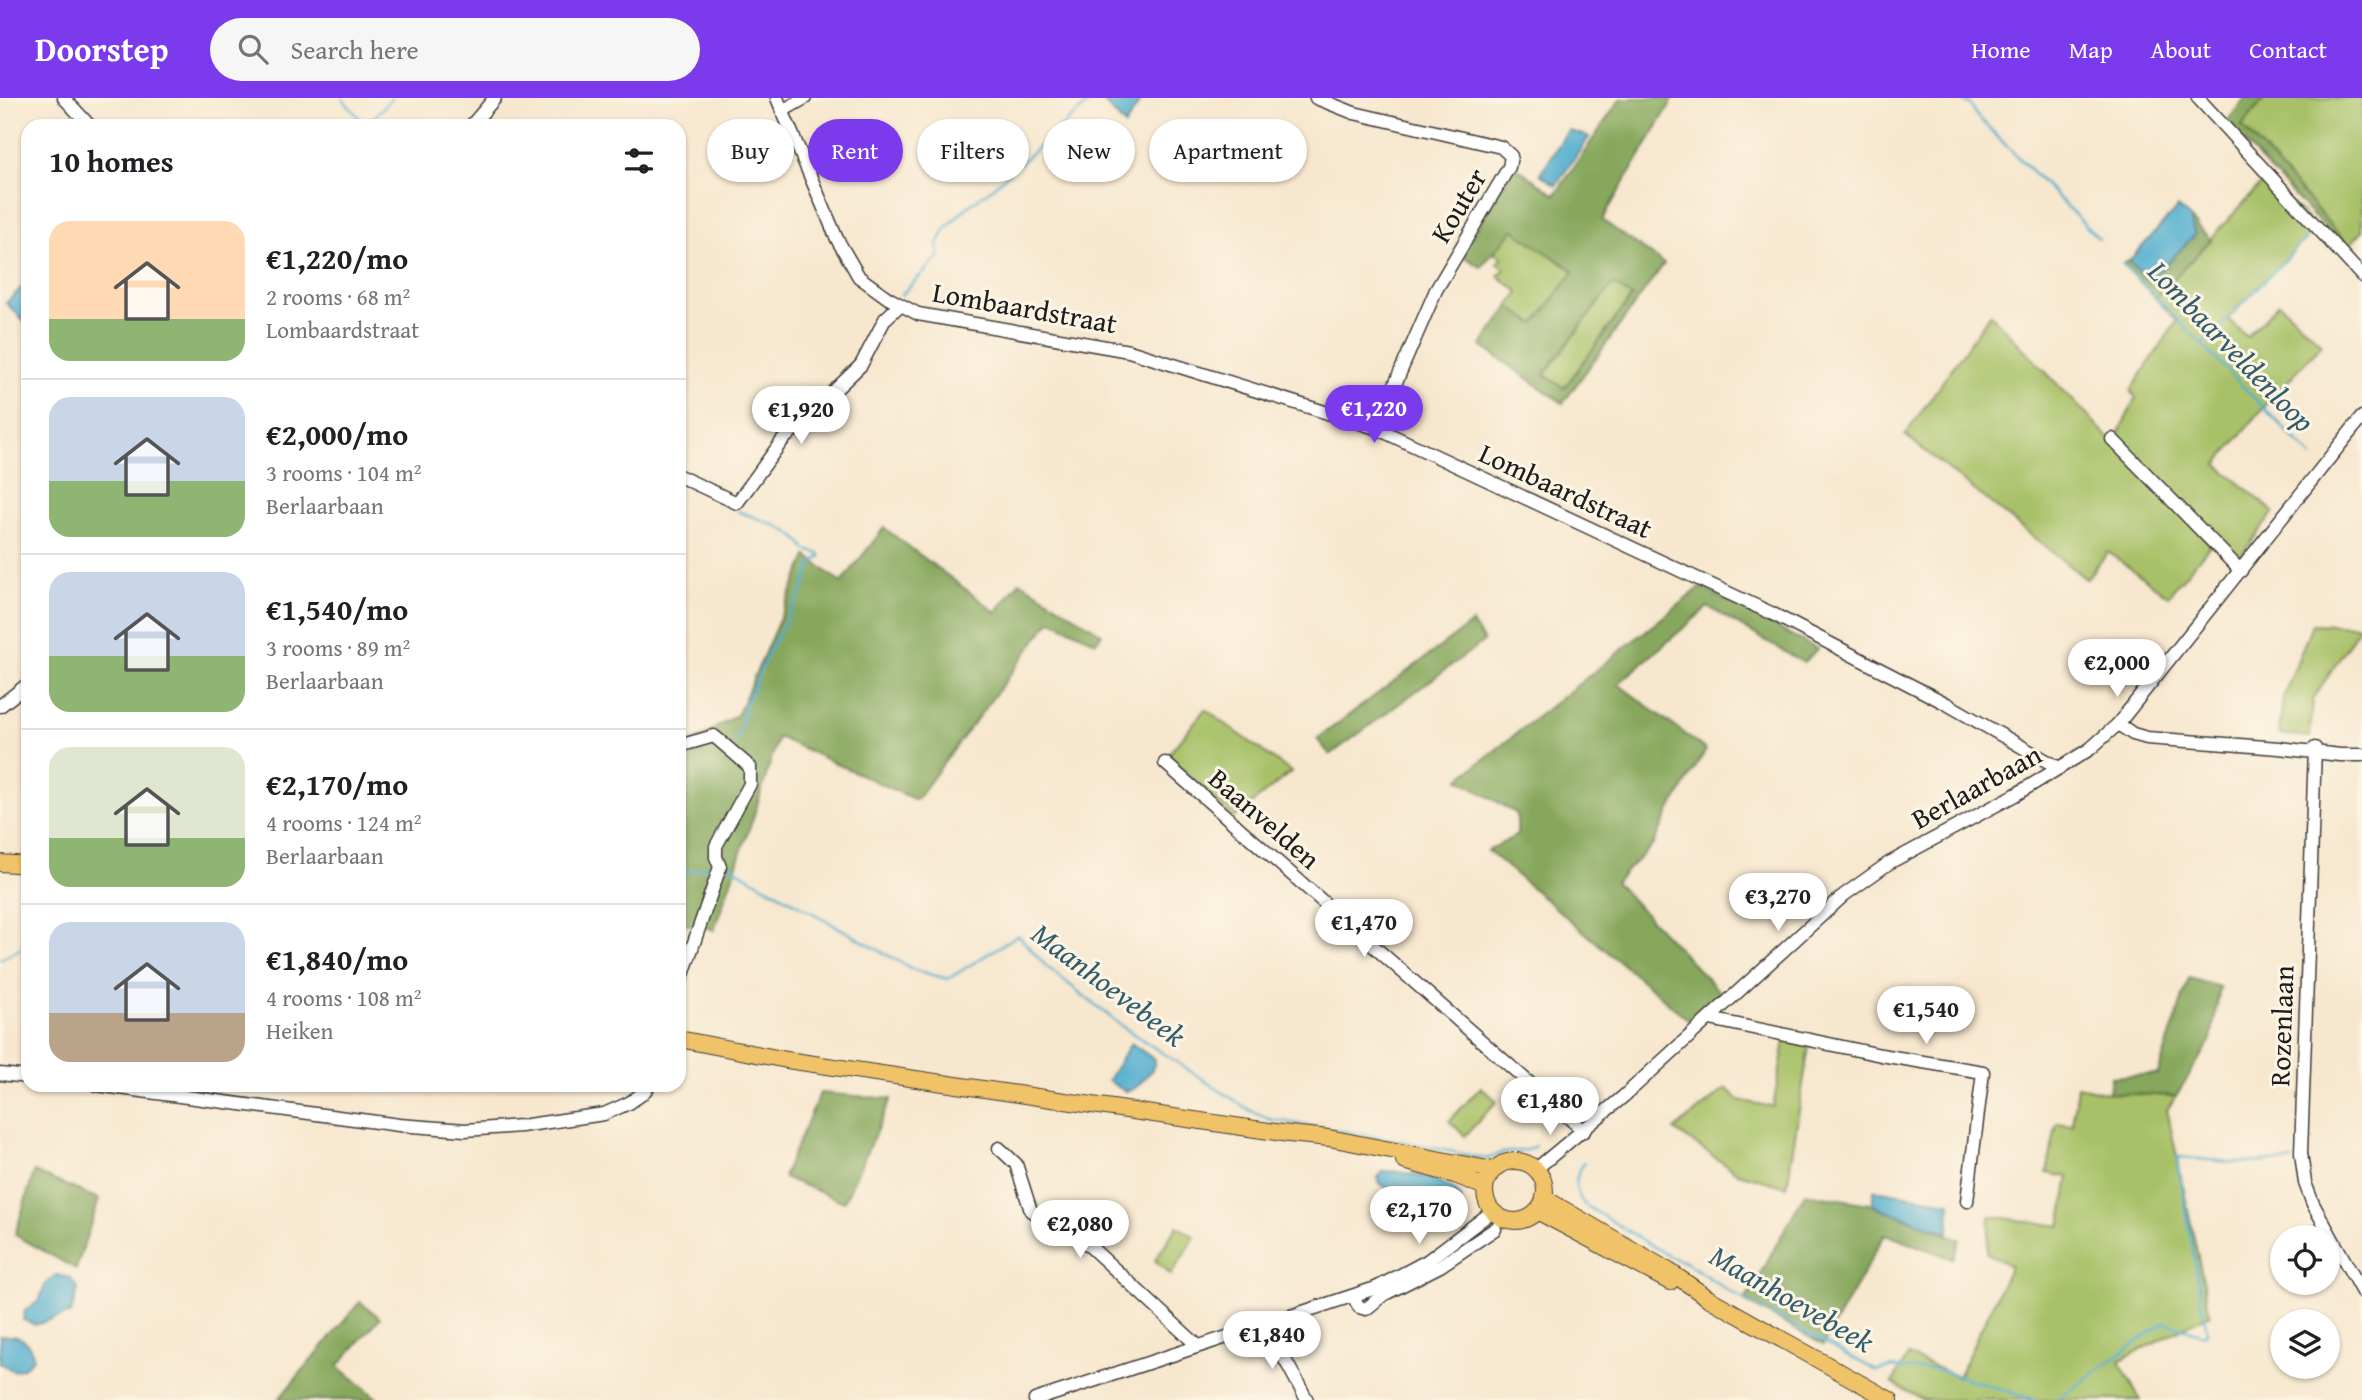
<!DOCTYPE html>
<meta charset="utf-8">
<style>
body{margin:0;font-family:"Gentium Book Plus",serif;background:#f6f6f6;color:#202124;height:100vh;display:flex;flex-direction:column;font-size:26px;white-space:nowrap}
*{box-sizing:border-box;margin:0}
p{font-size:23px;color:#757577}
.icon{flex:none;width:38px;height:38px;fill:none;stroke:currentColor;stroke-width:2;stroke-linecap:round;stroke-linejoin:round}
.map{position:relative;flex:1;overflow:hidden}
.sheet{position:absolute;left:21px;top:21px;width:665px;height:973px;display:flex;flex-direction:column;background:#fff;border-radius:21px;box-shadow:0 2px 5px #0004}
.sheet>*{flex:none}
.guide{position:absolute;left:707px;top:21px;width:665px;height:63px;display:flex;gap:14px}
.controls{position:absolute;left:2270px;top:1127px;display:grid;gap:14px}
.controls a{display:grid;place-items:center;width:70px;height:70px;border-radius:50%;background:#fff;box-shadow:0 2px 5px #0004;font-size:35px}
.price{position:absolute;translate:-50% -60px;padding:0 16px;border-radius:24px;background:#fff;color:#222;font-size:23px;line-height:46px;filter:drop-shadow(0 2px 4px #0008)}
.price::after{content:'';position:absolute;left:50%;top:42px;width:21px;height:16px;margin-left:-10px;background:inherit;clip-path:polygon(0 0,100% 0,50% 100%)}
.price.selected{background:#7c3aed;color:#fff}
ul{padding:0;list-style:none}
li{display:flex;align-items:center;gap:21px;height:175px;padding:0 28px}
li+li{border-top:2px solid #e0e0e0}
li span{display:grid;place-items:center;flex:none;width:196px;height:140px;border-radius:21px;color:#555}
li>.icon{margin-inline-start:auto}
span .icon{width:84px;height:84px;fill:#fffc;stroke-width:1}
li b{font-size:30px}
h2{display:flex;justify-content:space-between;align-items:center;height:84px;padding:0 28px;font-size:30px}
.pill{padding:0 24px;border-radius:32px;background:#fff;box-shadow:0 2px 5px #0004;font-size:24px;line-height:63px}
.pill.selected{background:#7c3aed;color:#fff}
header{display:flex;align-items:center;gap:42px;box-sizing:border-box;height:98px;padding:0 35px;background:#7c3aed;color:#fff}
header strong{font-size:33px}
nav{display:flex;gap:38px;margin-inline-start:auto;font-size:24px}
.search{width:490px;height:63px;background:#f6f6f6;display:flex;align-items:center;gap:18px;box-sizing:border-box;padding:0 24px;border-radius:38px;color:#757577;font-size:26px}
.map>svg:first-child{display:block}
</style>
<header>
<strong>Doorstep</strong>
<div class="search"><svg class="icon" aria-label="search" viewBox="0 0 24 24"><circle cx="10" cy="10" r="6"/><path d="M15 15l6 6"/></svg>Search here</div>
<nav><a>Home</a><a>Map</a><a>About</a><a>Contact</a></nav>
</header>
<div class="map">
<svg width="2362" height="1302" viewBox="0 0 2362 1302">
<rect width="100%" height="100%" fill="#fcf5e5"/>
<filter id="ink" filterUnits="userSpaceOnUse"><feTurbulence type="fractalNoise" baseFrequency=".0143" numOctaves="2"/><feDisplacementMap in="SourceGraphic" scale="14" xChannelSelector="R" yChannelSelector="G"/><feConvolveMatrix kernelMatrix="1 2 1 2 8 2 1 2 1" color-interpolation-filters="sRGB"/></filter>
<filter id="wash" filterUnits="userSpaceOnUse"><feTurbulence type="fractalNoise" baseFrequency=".00686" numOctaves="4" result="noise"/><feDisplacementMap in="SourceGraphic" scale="28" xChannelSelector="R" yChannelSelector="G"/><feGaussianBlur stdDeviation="1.57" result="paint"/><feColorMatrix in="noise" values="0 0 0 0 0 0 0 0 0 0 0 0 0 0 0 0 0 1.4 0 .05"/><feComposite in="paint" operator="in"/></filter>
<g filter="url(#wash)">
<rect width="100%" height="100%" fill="#f7e7ce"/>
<g fill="#a8c167" stroke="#626e42" stroke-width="2">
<path d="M2265,0H2360L2362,2V133L2349,148L2242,28Z"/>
<path d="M2267,80L2316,130L2228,221L2247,239L2279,205L2322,246L2264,309L2217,366L2274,414L2237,463L2116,340L2136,300L2131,292L2177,223L2155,200Z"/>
<path d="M1513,131L1575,174L1535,226L1509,209L1519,194L1498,178L1505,171L1497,165L1502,160L1493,154Z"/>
<path d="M1614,185L1632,198L1564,291L1544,277Z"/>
<path d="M1990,216L2211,446L2168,498L2108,454L2086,481L1905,337Z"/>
<path d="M2312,526L2360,528L2313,602L2310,639L2279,636L2283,600Z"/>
<path d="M1205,611L1291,674L1234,720L1167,658Z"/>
<path d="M1785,943L1809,948L1787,1089L1738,1075L1674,1032L1726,990L1739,1002L1773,1009Z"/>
<path d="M2077,988L2109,995L2176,998L2167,1012L2210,1216L2119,1263L2140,1302H1923L1892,1285L1908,1257L1958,1279L2011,1168L1987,1155L1990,1118L2060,1128L2069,1079L2047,1075L2056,1028L2057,1025L2072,1027Z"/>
<path d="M1481,989L1497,1003L1465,1038L1449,1023Z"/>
<path d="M1177,1128L1195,1139L1171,1177L1155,1162Z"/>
</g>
<g fill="#86a75c" stroke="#51623c" stroke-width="2" fill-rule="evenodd">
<path d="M1621,0H1674L1602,122L1664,166L1563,305L1481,248L1509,209L1535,226L1574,173L1513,132L1481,169L1461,157L1515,68L1555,97ZM1613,186L1632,199L1564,290L1544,276Z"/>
<path d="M2245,0H2265L2242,28L2349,148L2344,151L2226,25Z"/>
<path d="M2190,120L2211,142L2155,200L2123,166L2129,163L2150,183L2195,137Z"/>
<path d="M884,430L996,514L1020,483L1102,536L1096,544L1051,522L916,702L778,639L755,714L714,832L703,828L679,826V653L738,616L807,458L841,485Z"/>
<path d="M1701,489L1817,551L1804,565L1708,509L1618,586L1706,652L1669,714L1653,747L1615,784L1720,894L1691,924L1488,753L1517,737V716L1459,681Z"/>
<path d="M1472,525L1484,543L1330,657L1317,641Z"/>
<path d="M2189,880L2220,889L2211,942L2176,998L2109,995L2111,979L2158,976Z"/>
<path d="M820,995L891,1001L844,1104L783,1079Z"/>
<path d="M34,1074L99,1101L76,1171L15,1137Z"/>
<path d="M1805,1095L1869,1106L1960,1141L1953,1161L1885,1136L1823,1247L1745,1203Z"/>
<path d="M360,1204L380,1220L338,1268L379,1302H278Z"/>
</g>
<g fill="#50adce" stroke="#366475" stroke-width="2">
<path d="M1106,0H1142L1125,28L1103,3Z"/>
<path d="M1568,32L1589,39L1556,87L1540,76Z"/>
<path d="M2178,109L2190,120L2195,137L2150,183L2129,163Z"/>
<path d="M28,183V222L26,225L6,205Z"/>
<path d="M1131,945L1155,962C1154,971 1149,976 1143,982C1129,999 1124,994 1108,982Z"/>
<path d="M1384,1073C1404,1073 1453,1081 1461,1101L1456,1109C1431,1111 1400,1100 1379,1085L1378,1079Z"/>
<path d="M1874,1092L1950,1104L1949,1135L1872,1107Z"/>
<path d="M56,1177L70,1180L78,1191L71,1215L35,1227L23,1222L25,1212L39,1203L46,1185Z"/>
<path d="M0,1238C20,1237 28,1240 34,1260L23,1270L14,1273L0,1265Z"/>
</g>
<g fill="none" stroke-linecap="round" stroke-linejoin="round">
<g stroke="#50adce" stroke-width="2.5">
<path d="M342,0L366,28"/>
<path d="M1956,0L1970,6L1975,16L2099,141"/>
<path d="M366,28L392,0"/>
<path d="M2123,166L2312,359"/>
<path d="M901,197L939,159L938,146L946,130L965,111L992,90L1094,0"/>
<path d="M2202,247L2314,132"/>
<path d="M734,643L738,639L746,606L768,555L803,492L811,467L821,458L818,455L806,452C795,430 759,422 738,413"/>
<path d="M679,657L713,649L721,651"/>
<path d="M722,768L732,767L735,771L914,872L948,881L1018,837L1046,868L1123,929L1251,1013L1269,1021L1402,1043L1487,1061L1501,1055L1527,1052L1535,1048"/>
<path d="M679,775L716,768"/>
<path d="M0,861L28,847"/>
<path d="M1584,1064C1574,1079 1572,1093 1585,1107L1669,1158L1687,1165L1727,1192L1877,1273L1894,1269L1902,1271H1936L2035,1302"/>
<path d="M2056,1302L2165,1224L2203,1237L2207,1234L2177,1059L2240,1065L2292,1063"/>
</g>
</g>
</g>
<g filter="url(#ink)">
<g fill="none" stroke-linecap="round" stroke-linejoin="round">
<g stroke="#3d3a37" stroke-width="15">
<g id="minor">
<path d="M64,0L90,28"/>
<path d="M777,0L837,141L859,179L888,200L918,216L1129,253L1376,330L1771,515L1947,606L2059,670"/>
<path d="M1316,0L1354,15L1501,49L1511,58L1509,69L1436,192L1376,330"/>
<path d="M2198,0L2362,178"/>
<path d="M782,13L805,0"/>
<path d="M471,28L495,0"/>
<path d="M2112,341L2241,473"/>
<path d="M679,378L737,405L782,343L861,267L885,221L900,207"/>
<path d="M0,608L28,586"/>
<path d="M2118,626L2133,636L2147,640L2279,650L2340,657H2362"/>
<path d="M679,648L714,638L750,669V686L716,748V759L720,769L679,888"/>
<path d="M2315,650L2301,1055L2305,1085L2313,1106L2362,1194"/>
<path d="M1165,665L1584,1033"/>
<path d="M1710,921L1881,957L1983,974L1967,1103"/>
<path d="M0,976L28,979"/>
<path d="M96,987L399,1027L465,1032L521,1028L604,1016L629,1005L642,996L650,987"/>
<path d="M999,1050L1016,1066L1031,1113L1053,1125L1070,1130L1198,1248"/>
<path d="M1536,1071L1624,998L1844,797L1889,765L2015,697L2059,670L2090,651L2118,626L2362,319"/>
<path d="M1353,1198L1359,1209L1366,1211L1383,1197L1440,1168L1495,1131"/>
<path d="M1266,1227L1307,1302"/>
<path d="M1035,1302L1376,1190L1427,1163L1493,1113"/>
</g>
</g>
<g stroke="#3d3a37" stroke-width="18">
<g id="major">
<path d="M0,765L28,767"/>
<path d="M679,941L787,962L1289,1036L1329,1040L1493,1072"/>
<circle cx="1515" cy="1093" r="30"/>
<path d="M1404,1063L1455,1077L1485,1089"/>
<path d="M1544,1100L1669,1173L1708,1200L1890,1302"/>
<path d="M1537,1113L1670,1184"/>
</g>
</g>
<use href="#minor" stroke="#fff" stroke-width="12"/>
<use href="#major" stroke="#f1c369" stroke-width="16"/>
</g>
</g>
<g text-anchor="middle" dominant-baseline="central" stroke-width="6" stroke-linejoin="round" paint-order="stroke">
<g font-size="28" fill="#1c1c1c" stroke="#fcf5e5">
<text transform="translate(1458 107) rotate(-59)">Kouter</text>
<text transform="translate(1025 209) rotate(10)">Lombaardstraat</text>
<text transform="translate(1566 392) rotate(25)">Lombaardstraat</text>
<text transform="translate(1976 688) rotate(-29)">Berlaarbaan</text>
<text transform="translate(1265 720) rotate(41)">Baanvelden</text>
<text transform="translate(2281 928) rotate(-88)">Rozenlaan</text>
</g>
<g font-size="30" font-style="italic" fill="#335d6c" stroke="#fcf5e5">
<text transform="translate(2232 248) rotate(46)">Lombaarveldenloop</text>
<text transform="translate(1109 886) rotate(37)">Maanhoevebeek</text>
<text transform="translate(1792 1200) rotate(30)">Maanhoevebeek</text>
</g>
</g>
</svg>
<div class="controls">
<a><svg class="icon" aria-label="locate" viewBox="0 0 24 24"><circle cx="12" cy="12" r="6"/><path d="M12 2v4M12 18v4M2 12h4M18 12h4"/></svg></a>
<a><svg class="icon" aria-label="layers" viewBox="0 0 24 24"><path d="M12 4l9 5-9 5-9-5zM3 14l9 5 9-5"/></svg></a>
</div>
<b class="price selected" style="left:1374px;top:347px">€1,220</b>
<b class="price" style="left:801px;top:348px">€1,920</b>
<b class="price" style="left:2117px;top:601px">€2,000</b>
<b class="price" style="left:1778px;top:835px">€3,270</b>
<b class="price" style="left:1364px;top:861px">€1,470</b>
<b class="price" style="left:1926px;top:948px">€1,540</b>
<b class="price" style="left:1550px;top:1039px">€1,480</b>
<b class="price" style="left:1419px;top:1148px">€2,170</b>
<b class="price" style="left:1080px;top:1162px">€2,080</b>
<b class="price" style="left:1272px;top:1273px">€1,840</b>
<div class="guide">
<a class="pill">Buy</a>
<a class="pill selected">Rent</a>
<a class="pill">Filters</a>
<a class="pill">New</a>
<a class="pill">Apartment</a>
</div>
<section class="sheet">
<h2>10 homes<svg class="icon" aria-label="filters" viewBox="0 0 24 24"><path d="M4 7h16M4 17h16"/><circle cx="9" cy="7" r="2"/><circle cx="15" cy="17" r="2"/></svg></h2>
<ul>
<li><span style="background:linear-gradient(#ffd9b3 70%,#8fb573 0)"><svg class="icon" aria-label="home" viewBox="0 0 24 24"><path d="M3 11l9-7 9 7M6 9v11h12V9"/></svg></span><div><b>€1,220/mo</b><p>2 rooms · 68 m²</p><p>Lombaardstraat</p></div></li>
<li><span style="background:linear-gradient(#c9d6e8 60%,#8fb573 0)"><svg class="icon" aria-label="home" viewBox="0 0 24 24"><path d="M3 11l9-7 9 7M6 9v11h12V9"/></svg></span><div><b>€2,000/mo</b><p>3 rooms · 104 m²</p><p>Berlaarbaan</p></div></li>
<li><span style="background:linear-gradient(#c9d6e8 60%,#8fb573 0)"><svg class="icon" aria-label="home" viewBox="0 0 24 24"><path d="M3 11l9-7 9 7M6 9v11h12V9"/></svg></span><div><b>€1,540/mo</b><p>3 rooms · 89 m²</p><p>Berlaarbaan</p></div></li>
<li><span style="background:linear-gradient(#dfe7d0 65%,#8fb573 0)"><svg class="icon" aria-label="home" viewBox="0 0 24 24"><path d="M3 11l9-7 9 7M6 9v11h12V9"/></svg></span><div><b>€2,170/mo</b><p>4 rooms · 124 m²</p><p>Berlaarbaan</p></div></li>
<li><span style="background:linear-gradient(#c9d6e8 65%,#b9a48a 0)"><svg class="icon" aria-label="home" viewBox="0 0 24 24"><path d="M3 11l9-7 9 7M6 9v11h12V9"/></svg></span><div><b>€1,840/mo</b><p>4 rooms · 108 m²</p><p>Heiken</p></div></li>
</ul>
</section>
</div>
